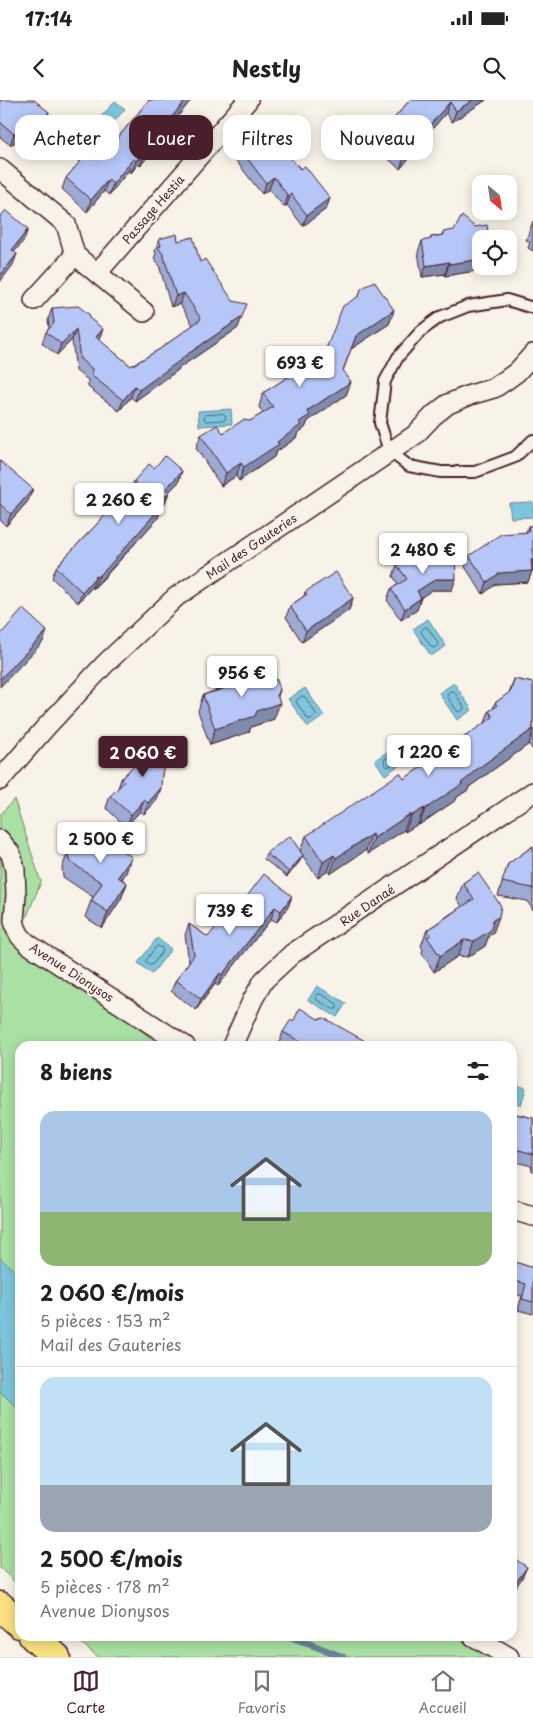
<!DOCTYPE html>
<html lang="fr">
<meta charset="utf-8">
<style>
body{margin:0;font-family:"Playpen Sans",sans-serif;background:#f2f2f2;color:#222;height:100vh;display:flex;flex-direction:column;font-size:19px;white-space:nowrap}
*{box-sizing:border-box;margin:0}
p{font-size:16px;color:#767676}
.icon{flex:none;width:28px;height:28px;fill:none;stroke:currentColor;stroke-width:2;stroke-linecap:round;stroke-linejoin:round}
.map{position:relative;flex:1;overflow:hidden}
.details{position:absolute;left:15px;top:941px;width:502px;height:600px;display:flex;flex-direction:column;background:#fff;border-radius:15px;box-shadow:0 2px 12px #0003}
.details>*{flex:none}
.guide{position:absolute;left:15px;top:15px;width:504px;height:45px;display:flex;gap:10px}
.needle{width:32px;rotate:151deg}
.controls{position:absolute;left:472px;top:75px;display:grid;gap:10px}
.controls a{display:grid;place-items:center;width:45px;height:45px;border-radius:10px;background:#fff;box-shadow:0 2px 12px #0003;font-size:25px}
.price{position:absolute;translate:-50% -42px;padding:0 11px;border-radius:5px;background:#fff;color:#222;font-size:16px;line-height:32px;filter:drop-shadow(0 1px 2px #0008)}
.price::after{content:'';position:absolute;left:50%;top:30px;width:15px;height:11px;margin-left:-8px;background:inherit;clip-path:polygon(0 0,100% 0,50% 100%)}
.price.selected{background:#4a1f2b;color:#fff}
ul{padding:0;list-style:none}
li{display:grid;align-content:center;gap:10px;height:265px;padding:0 25px}
li+li{border-top:1px solid #e0e0e0}
li span{display:grid;place-items:center;height:155px;border-radius:15px;color:#555}
li>.icon{margin-inline-start:auto}
span .icon{width:90px;height:90px;fill:#fffc;stroke-width:1}
li b{font-size:21px}
h2{display:flex;justify-content:space-between;align-items:center;height:60px;padding:0 25px;font-size:21px}
.chip{padding:0 18px;border-radius:15px;background:#fff;box-shadow:0 2px 12px #0003;font-size:18px;line-height:45px}
.chip.selected{background:#4a1f2b;color:#fff}
.status{display:flex;justify-content:space-between;align-items:center;height:35px;padding:0 25px;background:#fff;direction:ltr}
.status svg{height:14px;fill:currentColor}
header{display:flex;justify-content:space-between;align-items:center;height:65px;padding:0 25px;background:#fff;font-size:22px;font-weight:700}
.menu{display:flex;justify-content:space-around;align-items:center;height:70px;border-top:1px solid #e0e0e0;background:#fff;font-size:14px;color:#767676}
.menu a{display:grid;justify-items:center;gap:2px}
.menu .selected{color:#4a1f2b}
.map>svg:first-child{display:block}
</style>
<div class="status"><b>17:14</b><svg viewBox="0 0 49 12"><path d="M0 12V9h3v3zM5 12V6h3v6zM10 12V3h3v9zM15 12V0h3v12zM26 1h20v11H26zM47 4h2v5h-2z"/></svg></div>
<header><svg class="icon" aria-label="back" viewBox="0 0 24 24"><path d="M15 5l-7 7 7 7"/></svg>Nestly<svg class="icon" aria-label="search" viewBox="0 0 24 24"><circle cx="10" cy="10" r="6"/><path d="M15 15l6 6"/></svg></header>
<div class="map">
<svg width="533" height="1557" viewBox="0 0 533 1557">
<rect width="100%" height="100%" fill="#f7f3e8"/>
<filter id="ink" filterUnits="userSpaceOnUse"><feTurbulence type="fractalNoise" baseFrequency=".02" numOctaves="2"/><feDisplacementMap in="SourceGraphic" scale="10" xChannelSelector="R" yChannelSelector="G"/><feConvolveMatrix kernelMatrix="1 2 1 2 8 2 1 2 1" color-interpolation-filters="sRGB"/></filter>
<g filter="url(#ink)">
<g fill="#a9e0a3" stroke="#7a8067">
<path d="M14,699L41,782L18,838L162,946H20V1487L0,1468V715Z"/>
<path d="M73,1536H462L500,1557H98Z"/>
</g>
<g fill="#7cc5dc" stroke="#688395">
<path d="M115,1L125,9L103,34L94,25Z"/>
<path d="M231,309L232,324L199,326L198,311Z"/>
<path d="M533,402V417L511,418L509,403Z"/>
<path d="M428,519L446,546L431,556L413,529Z"/>
<path d="M454,583L472,610L457,620L439,593Z"/>
<path d="M305,588L324,616L308,627L288,599Z"/>
<path d="M404,641L414,655L385,675L375,660Z"/>
<path d="M157,838L171,849L152,874L138,863Z"/>
<path d="M317,886L346,903L337,917L308,900Z"/>
<path d="M513,984L526,988L521,1005L513,1002Z"/>
<path d="M0,1158L20,1176V1311L0,1291Z"/>
</g>
<g fill="none" stroke-linecap="round" stroke-linejoin="round">
<g stroke="#5e6172" stroke-width="1">
<path d="M224,314L226,317L225,320L206,321L204,319L205,315Z"/>
<path d="M425,527L428,528L438,543V545L434,548L431,547L421,532L422,530Z"/>
<path d="M451,591H454L464,607V609L460,612L457,611L447,596L448,593Z"/>
<path d="M302,596L305,597L316,614L315,616L311,619H308L296,602L297,600Z"/>
<path d="M401,649L405,652V655L388,667L385,666L384,660Z"/>
<path d="M157,846L162,848L163,851L152,865H149L146,861Z"/>
<path d="M318,894H321L337,904V909H333L317,900L316,897Z"/>
</g>
<path stroke="#688395" stroke-width="7" d="M289,1536L343,1557"/>
<g stroke="#4a1f2b" stroke-width="14">
<path id="service" d="M533,208L507,200L468,206L440,217L429,225L420,232L398,257L385,281L380,323L389,351L409,366L441,372H475L515,357L533,340"/>
</g>
<g stroke="#4a1f2b" stroke-width="22">
<g id="minor">
<path d="M0,69L66,124L75,155L144,212"/>
<path d="M97,173L248,0"/>
<path d="M34,200L75,155"/>
<path d="M0,680L46,627L105,564L176,497L415,335L434,315L448,304L470,295L494,288L506,280L517,272L533,254"/>
<path d="M0,740L11,754L15,770L16,795L14,820L16,828L20,836L28,844L185,946"/>
<path d="M232,946L253,899L264,880L292,854L533,692"/>
<path d="M512,1110L533,1116"/>
<path d="M473,1536L509,1557"/>
</g>
</g>
<g stroke="#4a1f2b" stroke-width="31">
<g id="primary">
<path d="M0,1506L20,1524"/>
<path d="M33,1536L56,1557"/>
</g>
</g>
<use href="#service" stroke="#f7f3e8" stroke-width="10"/>
<use href="#minor" stroke="#f7f3e8" stroke-width="19"/>
<use href="#primary" stroke="#f9e181" stroke-width="28"/>
</g>
<g fill="#9daad4" stroke="#4a1f2b">
<path d="M0,0L49,12L44,24L24,47L17,41L10,45L0,37Z"/>
<path d="M149,0H191L166,31L164,37L140,66L138,64L131,73L129,70L109,95L104,91L87,112L62,89L66,78L79,63L81,57L106,52Z"/>
<path d="M410,0H486L452,22L446,13L413,51L411,56L400,69L378,50L382,39L385,35L389,24Z"/>
<path d="M249,33L276,44L330,98L326,109L303,126L287,105L284,107L269,89L262,94L233,57L237,45L247,38Z"/>
<path d="M533,121V151L528,148L530,142L526,140Z"/>
<path d="M443,132L481,166H488L487,169L445,176V174L422,177L418,152L422,141L430,140L431,137L442,135Z"/>
<path d="M159,139L178,141L200,162L238,228L179,268L178,270L135,301L131,297L119,311L88,287V280L76,271L72,240L57,255L42,243L46,232L49,228L48,220L52,208L89,218L99,240L131,266L160,249L193,225L180,204L171,207L159,165L154,158L156,154L155,150Z"/>
<path d="M394,210L389,224L351,249L343,271L351,282L346,295L308,321L305,328L298,333L296,338L276,352L274,357L239,381L236,376L221,386L196,348L201,335L223,333L250,321L263,313L259,307L263,293Z"/>
<path d="M0,361L28,401L6,426L0,420Z"/>
<path d="M154,368L182,371L178,383L169,392L165,403L162,406L158,418L103,479L93,489L92,487L78,503L52,478L56,467L132,387L134,381Z"/>
<path d="M528,426H533V471H532L528,482L496,484L483,494L465,467L469,456L526,432Z"/>
<path d="M397,465L452,490H432L420,498L417,510L401,520L387,500L391,489L398,484L393,476Z"/>
<path d="M305,492L353,498L349,510L302,542L286,517L290,506L304,496Z"/>
<path d="M270,578L280,590L277,598L274,619L251,627L249,632L210,645L198,611L203,595L220,589L224,580Z"/>
<path d="M514,579L533,583V650L529,644L469,687L468,690L457,697L456,700L419,725L418,724L405,732L404,730L368,754L366,750L330,774L328,771L318,778L302,755L300,761L287,777L264,759L266,753L300,751L306,736L404,679L485,623L489,611L493,609L495,603L509,593Z"/>
<path d="M145,640L162,674L157,700L144,714L140,711L126,727L106,708L110,696L118,688L121,679L139,660Z"/>
<path d="M90,732L118,748L126,773L122,779L127,783L121,799L102,828L85,817L91,801L93,797L63,777L62,768L68,752Z"/>
<path d="M533,746V810L527,801L498,796L508,764Z"/>
<path d="M478,773L493,833L489,835L485,846L468,857L458,856L434,872L422,853L423,849L421,846L427,830L462,806L457,799L463,783Z"/>
<path d="M292,796L288,807L277,822L271,819L218,886L215,884L196,910L171,891L176,880L189,862L185,835L189,824L208,837L238,808Z"/>
<path d="M318,919L374,946H284L279,943L283,932Z"/>
<path d="M512,1013L533,1018V1071H531L532,1066L512,1061Z"/>
<path d="M512,1161L533,1168V1214L518,1210L522,1196L512,1193Z"/>
</g>
<g fill="#7f8bac" stroke="#4a1f2b">
<path d="M186,0H191L166,31L164,37L140,66L144,54L166,24Z"/>
<path d="M473,0H486L452,22L456,11Z"/>
<path d="M450,2L446,13L413,51L411,56L400,69L404,58L414,43Z"/>
<path d="M49,12L44,24L24,47L28,36Z"/>
<path d="M21,30L17,41L10,45L14,34Z"/>
<path d="M142,53L138,64L131,73L136,61Z"/>
<path d="M133,59L129,70L109,95L113,84Z"/>
<path d="M274,77L269,89L262,94L266,83Z"/>
<path d="M108,80L104,91L87,112L91,100Z"/>
<path d="M291,94L287,105L284,107L288,96Z"/>
<path d="M330,98L326,109L303,126L307,115Z"/>
<path d="M28,129L24,140L7,161L12,150Z"/>
<path d="M17,154L13,165L0,182V176Z"/>
<path d="M481,159V166H488L487,169L445,176L449,164Z"/>
<path d="M449,162L445,174L422,177L426,166Z"/>
<path d="M184,193L180,204L171,207L176,196Z"/>
<path d="M394,210L389,224L351,249L356,236Z"/>
<path d="M242,217L238,228L179,268L178,270L135,301L139,290L182,258Z"/>
<path d="M76,229L72,240L57,255L61,244Z"/>
<path d="M103,229L99,240L96,237Z"/>
<path d="M351,282L346,295L308,321L305,328L298,333L296,338L276,352L274,357L239,381L244,367L277,342L299,322L307,311Z"/>
<path d="M135,286L131,297L119,311L123,300Z"/>
<path d="M241,363L236,376L221,386L226,373Z"/>
<path d="M182,371L178,383L169,392L165,403L155,415L159,403L166,389Z"/>
<path d="M33,389L28,401L6,426L11,414Z"/>
<path d="M162,406L158,418L93,489L98,477Z"/>
<path d="M531,460H533V471H532L528,482L496,484L483,494L487,482L500,473Z"/>
<path d="M96,476L92,487L78,503L82,492Z"/>
<path d="M436,479H456L452,490H432L413,503L417,491Z"/>
<path d="M353,498L349,510L302,542L306,531Z"/>
<path d="M421,498L417,510L401,520L405,509Z"/>
<path d="M47,531L43,542L0,587V579Z"/>
<path d="M280,590L275,605L280,603L274,619L251,627L249,632L210,645L215,629L257,611L277,595Z"/>
<path d="M533,629V631L529,644L469,687L468,690L457,697L456,700L419,725L425,709L461,683L473,672Z"/>
<path d="M161,688L157,700L144,714L148,703Z"/>
<path d="M144,700L140,711L126,727L131,715Z"/>
<path d="M424,708L418,724L405,732L411,716Z"/>
<path d="M410,714L404,730L368,754L374,738Z"/>
<path d="M372,734L366,750L330,774L336,758Z"/>
<path d="M303,755L300,761L287,777L289,772Z"/>
<path d="M334,755L328,771L318,778L323,762Z"/>
<path d="M132,757L126,773L112,793L118,777Z"/>
<path d="M127,783L121,799L102,828L108,812Z"/>
<path d="M292,796L288,807L277,822L281,811Z"/>
<path d="M275,807L271,819L218,886L222,875Z"/>
<path d="M499,817L493,833L489,835L485,846L468,857L474,841L493,820Z"/>
<path d="M464,840L458,856L434,872L440,856Z"/>
<path d="M220,873L215,884L196,910L201,899Z"/>
<path d="M527,1467L522,1478L512,1493V1488Z"/>
</g>
<g fill="#b6c6f6" stroke="#4a1f2b">
<path d="M0,0H34L49,12L28,36L21,30L14,34L0,22Z"/>
<path d="M149,0H186L166,24L168,26L144,54L142,53L136,61L133,59L113,84L108,80L91,100L66,78L83,58L81,57L93,42L106,52Z"/>
<path d="M410,0H473L456,11L450,2L414,43L415,45L404,58L382,39L392,27L389,24Z"/>
<path d="M261,24L276,44L278,42L300,69L305,66L330,98L307,115L291,94L288,96L274,77L266,83L237,45L248,38L249,33Z"/>
<path d="M6,110L28,129L12,150L17,154L0,176V117Z"/>
<path d="M462,116L475,127L487,125L489,139H481V159L449,164V162L426,166L422,141L431,139V137L443,135V132L454,130Z"/>
<path d="M177,134L178,141L193,137L200,162L205,159L233,201L247,204L242,217L182,258V259L139,290L135,286L123,300L92,276V269L80,259L76,229L61,244L46,232L54,223L52,208L78,206L90,215L88,217L103,229L96,237L131,266L160,249L201,219L184,193L176,196L163,154L158,147L161,146L159,139Z"/>
<path d="M374,181L394,210L356,236L343,270L351,282L307,311L310,315L299,322L301,325L277,342L279,344L244,367L241,363L226,373L201,335L217,325L223,333L243,320L250,321L273,307L263,293L324,254L343,206L359,196L361,189Z"/>
<path d="M165,356L182,371L166,389L169,392L159,403L162,406L107,468L98,477L96,476L82,492L56,467L136,383L134,381L149,364L154,368Z"/>
<path d="M0,361L33,389L11,414L0,404Z"/>
<path d="M528,426H533V460H531L532,471L500,473L487,482L469,456L501,434L529,432Z"/>
<path d="M455,454L456,479H436L417,491L421,498L405,509L391,489L407,479L397,465L411,455Z"/>
<path d="M336,472L353,498L306,531L290,506L307,494L305,492Z"/>
<path d="M23,509L47,531L0,579V535Z"/>
<path d="M266,566L270,578L277,580L280,590L277,595L280,603L257,611L255,616L215,629L203,595L226,588L224,580Z"/>
<path d="M514,579L533,583V629L473,672V674L461,683L462,684L425,709L424,708L411,716L410,714L374,738L372,734L336,758L334,755L323,762L306,736L400,673L404,679L493,617L489,611L497,606L495,603L511,591Z"/>
<path d="M145,640L169,646L162,674L161,688L148,703L144,700L131,715L110,696L124,682L121,679L141,658Z"/>
<path d="M95,725L116,738L118,748L132,757L118,777L127,783L108,812L91,801L102,783L69,761L68,752L83,728L90,732Z"/>
<path d="M290,736L303,755L289,772L266,753Z"/>
<path d="M533,746V790L532,788L502,782L508,764Z"/>
<path d="M478,773L501,806L499,817L493,820L491,830L474,841L464,840L440,856L427,837L431,835L427,830L474,799L463,783Z"/>
<path d="M264,774L292,796L281,811L275,807L222,875L220,873L201,899L176,880L194,855L189,824L208,837L234,804L238,808Z"/>
<path d="M300,908L318,919L324,918L374,946H308L283,932L290,921L294,920Z"/>
<path d="M512,1013L533,1018V1054L512,1048Z"/>
<path d="M512,1161L533,1168V1202L522,1199L526,1184L512,1180Z"/>
<path d="M512,1457L527,1467L512,1488Z"/>
</g>
</g>
<g text-anchor="middle" dominant-baseline="central" stroke-width="4" stroke-linejoin="round" paint-order="stroke">
<g font-size="12" fill="#4a1f2b" stroke="#f7f3e8">
<text transform="translate(153 109) rotate(-49)">Passage Hestia</text>
<text transform="translate(251 446) rotate(-34)">Mail des Gauteries</text>
<text transform="translate(367 805) rotate(-34)">Rue Danaé</text>
<text transform="translate(72 872) rotate(33)">Avenue Dionysos</text>
</g>
</g>
</svg>
<div class="controls">
<a><svg class="needle" viewBox="-14 -14 28 28"><path d="M0-13l5 13h-10z" fill="#e53935"/><path d="M0 13l5-13h-10z" fill="#767676"/></svg></a>
<a><svg class="icon" aria-label="locate" viewBox="0 0 24 24"><circle cx="12" cy="12" r="6"/><path d="M12 2v4M12 18v4M2 12h4M18 12h4"/></svg></a>
</div>
<b class="price" style="left:300px;top:288px">693 €</b>
<b class="price" style="left:119px;top:425px">2 260 €</b>
<b class="price" style="left:423px;top:475px">2 480 €</b>
<b class="price" style="left:242px;top:598px">956 €</b>
<b class="price" style="left:429px;top:677px">1 220 €</b>
<b class="price selected" style="left:143px;top:678px">2 060 €</b>
<b class="price" style="left:101px;top:764px">2 500 €</b>
<b class="price" style="left:230px;top:836px">739 €</b>
<div class="guide">
<a class="chip">Acheter</a>
<a class="chip selected">Louer</a>
<a class="chip">Filtres</a>
<a class="chip">Nouveau</a>
</div>
<section class="details">
<h2>8 biens<svg class="icon" aria-label="filters" viewBox="0 0 24 24"><path d="M4 7h16M4 17h16"/><circle cx="9" cy="7" r="2"/><circle cx="15" cy="17" r="2"/></svg></h2>
<ul>
<li><span style="background:linear-gradient(#a9c7e8 65%,#8fb573 0)"><svg class="icon" aria-label="home" viewBox="0 0 24 24"><path d="M3 11l9-7 9 7M6 9v11h12V9"/></svg></span><div><b>2 060 €/mois</b><p>5 pièces · 153 m²</p><p>Mail des Gauteries</p></div></li>
<li><span style="background:linear-gradient(#bfe0f5 70%,#9aa5b1 0)"><svg class="icon" aria-label="home" viewBox="0 0 24 24"><path d="M3 11l9-7 9 7M6 9v11h12V9"/></svg></span><div><b>2 500 €/mois</b><p>5 pièces · 178 m²</p><p>Avenue Dionysos</p></div></li>
</ul>
</section>
</div>
<nav class="menu">
<a class="selected"><svg class="icon" aria-label="map" viewBox="0 0 24 24"><path d="M3 6l6-2 6 2 6-2v14l-6 2-6-2-6 2zM9 4v14M15 6v14"/></svg>Carte</a>
<a><svg class="icon" aria-label="saved" viewBox="0 0 24 24"><path d="M7 4h10v16l-5-4-5 4z"/></svg>Favoris</a>
<a><svg class="icon" aria-label="home" viewBox="0 0 24 24"><path d="M3 11l9-7 9 7M6 9v11h12V9"/></svg>Accueil</a>
</nav>
